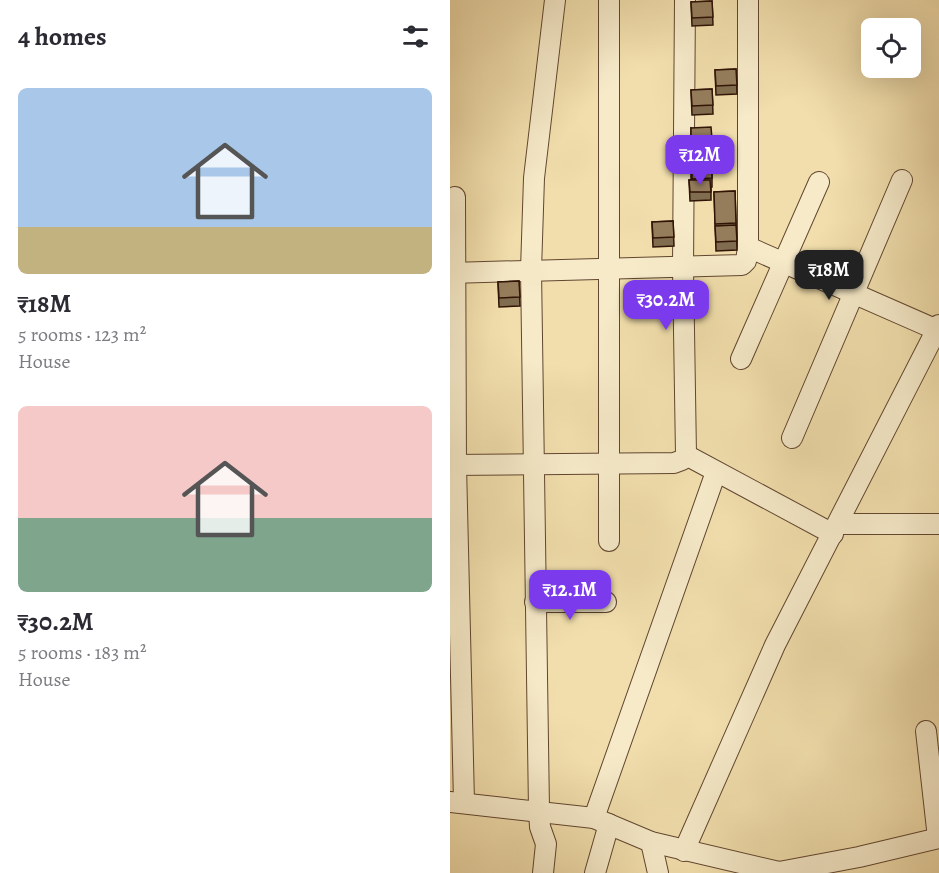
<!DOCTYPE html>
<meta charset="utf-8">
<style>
body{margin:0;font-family:Alegreya,serif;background:#f7f7f7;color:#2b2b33;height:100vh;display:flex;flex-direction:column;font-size:22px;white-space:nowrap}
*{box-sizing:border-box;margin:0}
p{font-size:20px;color:#7c7c81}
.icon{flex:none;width:33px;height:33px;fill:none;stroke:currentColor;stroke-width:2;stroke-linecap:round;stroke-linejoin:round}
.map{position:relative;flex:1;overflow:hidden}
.panel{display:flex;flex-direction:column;background:#fff;width:450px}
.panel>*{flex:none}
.fabs{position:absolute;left:411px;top:18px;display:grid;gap:12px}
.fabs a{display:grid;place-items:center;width:60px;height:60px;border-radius:9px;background:#fff;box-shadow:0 6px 24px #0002;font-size:30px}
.price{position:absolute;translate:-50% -51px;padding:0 14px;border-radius:12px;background:#7c3aed;color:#fff;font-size:20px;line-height:39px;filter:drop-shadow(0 2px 3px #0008)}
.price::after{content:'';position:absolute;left:50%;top:36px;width:18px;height:14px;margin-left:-9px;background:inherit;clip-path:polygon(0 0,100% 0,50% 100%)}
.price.selected{background:#222;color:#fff}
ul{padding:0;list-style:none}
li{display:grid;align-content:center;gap:12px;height:318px;padding:0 18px}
li span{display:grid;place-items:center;height:186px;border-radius:9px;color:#555}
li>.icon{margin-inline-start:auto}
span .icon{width:108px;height:108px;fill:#fffc;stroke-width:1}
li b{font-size:26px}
h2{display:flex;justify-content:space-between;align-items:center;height:72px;padding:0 18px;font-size:26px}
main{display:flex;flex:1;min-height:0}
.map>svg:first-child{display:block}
</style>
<main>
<section class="panel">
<h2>4 homes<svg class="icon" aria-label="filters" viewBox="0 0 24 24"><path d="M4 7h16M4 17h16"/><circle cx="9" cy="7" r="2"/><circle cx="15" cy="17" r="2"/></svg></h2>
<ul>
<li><span style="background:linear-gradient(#a9c7e8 75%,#c2b280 0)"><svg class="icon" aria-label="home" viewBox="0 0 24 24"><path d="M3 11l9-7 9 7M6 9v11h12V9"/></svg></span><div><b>₹18M</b><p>5 rooms · 123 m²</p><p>House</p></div></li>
<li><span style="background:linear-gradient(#f6c9c9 60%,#7fa58c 0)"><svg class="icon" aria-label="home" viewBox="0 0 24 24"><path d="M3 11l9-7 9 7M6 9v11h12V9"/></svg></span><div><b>₹30.2M</b><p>5 rooms · 183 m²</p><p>House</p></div></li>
</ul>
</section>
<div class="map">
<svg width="489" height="873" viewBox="0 0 489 873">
<rect width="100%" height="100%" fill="#f1deac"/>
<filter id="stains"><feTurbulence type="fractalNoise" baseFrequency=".00333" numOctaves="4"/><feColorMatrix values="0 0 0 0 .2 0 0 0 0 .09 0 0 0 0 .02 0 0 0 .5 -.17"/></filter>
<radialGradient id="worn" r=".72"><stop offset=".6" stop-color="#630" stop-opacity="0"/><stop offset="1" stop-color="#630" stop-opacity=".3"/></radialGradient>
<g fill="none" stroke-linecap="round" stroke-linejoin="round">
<g stroke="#614630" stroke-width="22">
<g id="minor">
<path d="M159,0V541"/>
<path d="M5,197L6,465L14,802"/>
<path d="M298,247L487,330"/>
<path d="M0,273L292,265L296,261L298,247V0"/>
<path d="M291,359L369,182"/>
<path d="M342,438L452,180"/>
<path d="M236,455L383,534"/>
<path d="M0,465L224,463L232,460L236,455L233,268L235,0"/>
<path d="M389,524H489"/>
<path d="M85,602H156"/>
<path d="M476,731L488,838"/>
<path d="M0,802L144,818L201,842L329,872L409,857L489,838"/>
<path d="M144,818L266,472"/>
<path d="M201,842L208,873"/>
<path d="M234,851L325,645L489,325"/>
<path d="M93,873L96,844L90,827L89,810L81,270L84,178L105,0"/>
<path d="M145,873L159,824"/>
</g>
</g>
<use href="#minor" stroke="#f6eac9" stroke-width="20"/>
</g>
<g fill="#806c4f" stroke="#311406" stroke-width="1.5">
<path d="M262,1L263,25L242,26L241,2Z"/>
<path d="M286,69L287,94L266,95L265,70Z"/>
<path d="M262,89L263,114L242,115L241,90Z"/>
<path d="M241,128L262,139V187H261V200L240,201L239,180H241Z"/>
<path d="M285,191L287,250L266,251L264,192Z"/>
<path d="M223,221L224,246L203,247L202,222Z"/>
<path d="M69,281L70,306L49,307L48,282Z"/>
</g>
<g fill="#957d5c" stroke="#311406" stroke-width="1.5">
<path d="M262,1L263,17L242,18L241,2Z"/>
<path d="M286,69L287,85L266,86L265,70Z"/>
<path d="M262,89L263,105L242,106L241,90Z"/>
<path d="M261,127L262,139L241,140V128Z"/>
<path d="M241,141H261L262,178L242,179Z"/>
<path d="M239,180H260L261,192H240Z"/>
<path d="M285,191L286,223L265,224L264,192Z"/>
<path d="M223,221L224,237L203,238L202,222Z"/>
<path d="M286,225L287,241L266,242L265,226Z"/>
<path d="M69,281L70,297L49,298L48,282Z"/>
</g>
<rect width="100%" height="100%" filter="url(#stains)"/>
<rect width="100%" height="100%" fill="url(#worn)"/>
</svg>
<div class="fabs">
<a><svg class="icon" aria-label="locate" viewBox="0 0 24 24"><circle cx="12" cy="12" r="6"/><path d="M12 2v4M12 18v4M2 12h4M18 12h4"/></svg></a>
</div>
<b class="price" style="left:250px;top:186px">₹12M</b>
<b class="price selected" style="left:379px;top:301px">₹18M</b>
<b class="price" style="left:216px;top:331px">₹30.2M</b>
<b class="price" style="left:120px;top:621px">₹12.1M</b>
</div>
</main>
